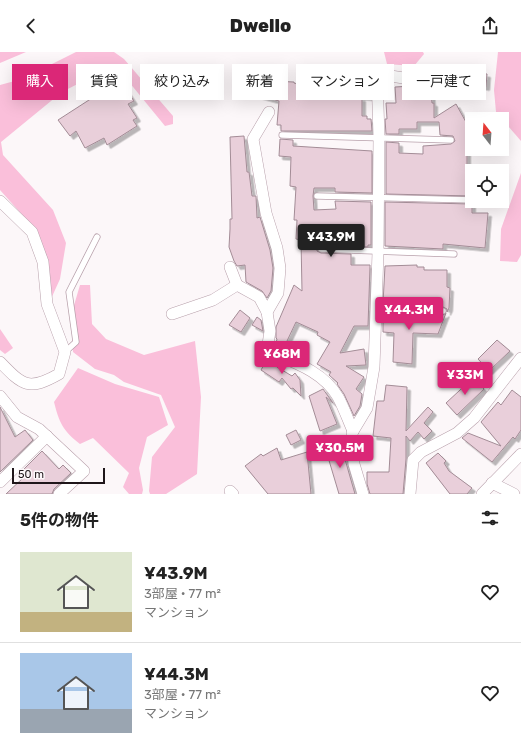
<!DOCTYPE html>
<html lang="ja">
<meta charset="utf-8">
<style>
body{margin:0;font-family:Rubik,"Noto Sans JP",sans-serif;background:#f6f6f6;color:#222;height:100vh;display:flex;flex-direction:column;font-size:15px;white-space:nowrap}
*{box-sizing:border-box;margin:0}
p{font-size:13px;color:#767676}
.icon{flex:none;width:22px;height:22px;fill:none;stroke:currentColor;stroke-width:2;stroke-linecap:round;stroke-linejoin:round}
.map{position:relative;height:442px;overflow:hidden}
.drawer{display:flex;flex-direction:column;background:#fff;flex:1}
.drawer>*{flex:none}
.hud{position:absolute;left:12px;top:12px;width:497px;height:36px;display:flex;gap:8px}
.needle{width:26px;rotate:343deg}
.fabs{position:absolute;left:465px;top:60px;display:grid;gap:8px}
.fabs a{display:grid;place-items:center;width:44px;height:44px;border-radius:0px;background:#fff;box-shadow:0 4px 16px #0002;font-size:20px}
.scale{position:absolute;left:12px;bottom:10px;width:93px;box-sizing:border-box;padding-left:4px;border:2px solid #1f161a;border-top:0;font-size:11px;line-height:14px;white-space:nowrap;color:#1f161a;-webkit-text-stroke:3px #fcf7f9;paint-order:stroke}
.price{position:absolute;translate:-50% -34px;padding:0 9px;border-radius:4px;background:#db2777;color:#fff;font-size:13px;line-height:26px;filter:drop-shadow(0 1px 2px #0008)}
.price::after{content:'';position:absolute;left:50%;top:24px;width:12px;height:9px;margin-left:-6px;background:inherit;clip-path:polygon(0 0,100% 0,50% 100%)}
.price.on{background:#222;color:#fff}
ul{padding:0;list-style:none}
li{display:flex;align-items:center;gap:12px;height:100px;padding:0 20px}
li+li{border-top:1px solid #e0e0e0}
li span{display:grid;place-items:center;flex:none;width:112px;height:80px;border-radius:0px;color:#555}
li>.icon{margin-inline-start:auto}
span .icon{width:48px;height:48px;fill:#fffc;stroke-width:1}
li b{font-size:17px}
h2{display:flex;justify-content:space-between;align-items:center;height:48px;padding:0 20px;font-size:17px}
.chip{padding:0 14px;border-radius:0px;background:#fff;box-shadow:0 4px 16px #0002;font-size:14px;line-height:36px}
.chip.on{background:#db2777;color:#fff}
header{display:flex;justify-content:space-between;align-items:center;height:52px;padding:0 20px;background:#fff;font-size:18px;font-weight:800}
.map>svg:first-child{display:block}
</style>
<header><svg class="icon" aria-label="back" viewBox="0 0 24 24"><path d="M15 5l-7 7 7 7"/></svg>Dwello<svg class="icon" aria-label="share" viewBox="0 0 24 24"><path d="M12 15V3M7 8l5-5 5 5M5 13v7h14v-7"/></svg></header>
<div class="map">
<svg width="521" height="442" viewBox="0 0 521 442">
<defs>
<filter id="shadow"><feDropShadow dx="3.5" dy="3.5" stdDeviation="0" flood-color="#0004"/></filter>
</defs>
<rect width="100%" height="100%" fill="#fcf7f9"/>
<g fill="#fabfda">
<path d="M0,0H26L0,11Z"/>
<path d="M76,0H114L124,7L173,64V72L165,74L120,19H103L62,40L1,90L3,103L53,158L66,191L60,227L50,249L49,219L43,194L35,177L0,138V33L22,27Z"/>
<path d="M384,0H423L424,2L414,14L387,12Z"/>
<path d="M498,0H521V89L496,60L494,38Z"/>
<path d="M521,121V203L517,210L500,209L501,177Z"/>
<path d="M80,233H90L92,272L106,287L144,303L195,289L201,345L197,422L166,442H150L149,439L152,405L175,375L161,343L124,330L114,323L95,317L73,300L72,260Z"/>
<path d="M0,277L13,296L5,302L0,298Z"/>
<path d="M78,316L115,332L159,345L168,373L147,385L139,416L143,438L142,442H129L123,435L129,421L93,386L80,392C63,379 59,370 54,350Z"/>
</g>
<g fill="#e9cfda" stroke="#a38c96" filter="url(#shadow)">
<path d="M257,14L272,16V29L294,30V31L314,36V43L362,46V64H367V67H371L372,79H281V73H277L279,49L257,43L261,29L257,28Z"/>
<path d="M470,20L487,22L486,35L470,32Z"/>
<path d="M120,28L134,49L128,52L137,66L133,68L137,74L107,93L104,86L85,96L76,79L70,84L58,68Z"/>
<path d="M354,33L370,34V45L355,44Z"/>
<path d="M412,34L431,38L432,51H434V66L456,52L472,81L467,84V124H468L471,144L386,142V90L399,91V101L423,102V94L451,92L455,89L453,84L440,83L439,70H417V77H399V82H386L385,67H387L386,51H396L395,35Z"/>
<path d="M244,84L247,120H249L252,144H256L257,166L260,165L270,198L273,216L271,239L267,246L262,239L246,230L245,213L237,214L234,209L229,195L230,177V167H232L230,85Z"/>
<path d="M280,87L293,88V94L372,99V141L335,140V136H314L313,144L314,158L336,157L335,149L371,150V193H368V195L321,193H319L317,196V199L321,201L351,202V213H370V215L368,274H354L340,301L364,297L366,313L346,314L364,325L356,337L362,342L360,354L354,364L344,342L337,332L338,331L329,323L331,320L317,312L330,290L317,283L318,280L296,270L287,289L290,291L286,299L275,295L277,287L276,286V275L294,233L302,239L301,188L296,187L297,168H294L296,135L290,134L291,105L279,104Z"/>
<path d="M385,150L472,152V161H488L485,196L443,192V197L385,194Z"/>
<path d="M417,213V215H424V218H447V235L450,236L449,256L447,260V257L443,255L383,251L385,214Z"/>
<path d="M240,258L250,266L241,280L229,273Z"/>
<path d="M383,260L443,263L446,261L438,282L413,281L412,312L393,310L394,281L383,280Z"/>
<path d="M257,265L261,268L263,279L252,273Z"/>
<path d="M497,288L510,299L489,319L478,307Z"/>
<path d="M268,307L279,312L277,315L292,324L295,321L300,328L301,344L293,336L291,337L282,326L279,330L261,318L266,309H267Z"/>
<path d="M473,326L484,337L457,363L446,351Z"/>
<path d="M386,333L407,335L406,379L428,355L433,360L424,371L432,379L424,387L418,380L410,389L406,384V407L403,442H370L367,432V420H389L391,386L373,384L377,349H384Z"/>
<path d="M323,337L333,351L326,345L337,372L320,379L309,344Z"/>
<path d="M512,338L521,345V378L515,387L513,385L492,410L462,386L468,381L501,394L481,370L498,350L501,353Z"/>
<path d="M0,355L15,385L25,378L33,388L0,420Z"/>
<path d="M296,378L301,388L291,393L286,383Z"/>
<path d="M340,390L355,442H339L325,395Z"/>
<path d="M277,396L281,408L307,400L311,442H268L245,414L261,402L263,404Z"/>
<path d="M42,399L59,417L63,413L71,421L54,437L52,442H6L24,425L20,421Z"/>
<path d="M438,401L446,409L444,411L449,419L472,436L467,442H450L426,411Z"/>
</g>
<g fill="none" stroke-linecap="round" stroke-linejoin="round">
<g stroke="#b8a0ab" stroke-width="7">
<g id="lane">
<path d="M282,83L451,88"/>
<path d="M317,144L472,148"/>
<path d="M321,197L454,202"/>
<path d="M377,255L443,259"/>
<path d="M65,300L76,290L69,240L97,185"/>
</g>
</g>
<g stroke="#b8a0ab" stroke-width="12">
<g id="street">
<path d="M0,149L32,180L43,210L47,252L65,300L59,322C29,339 23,334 0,310"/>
<path d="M230,215L237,233"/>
<path d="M267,260L278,241L280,216L277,196L266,161L253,87L269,60"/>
<path d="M172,262L213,248L237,233L259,245L267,260L270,279L267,299C293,310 323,319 338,345C344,356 348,368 353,379"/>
<path d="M0,344L17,365L39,377L84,419L59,442"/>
<path d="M0,430L47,384"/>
<path d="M492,431L514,442"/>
<path d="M230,439L233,442"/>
<path d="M363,442L354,412L352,381L367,356L374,315L378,200L379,85L377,22L444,32L458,37L478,41"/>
<path d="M410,442L413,408L421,400L457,381L474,366L521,306"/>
<path d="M482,442L521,402"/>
</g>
</g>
<use href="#lane" stroke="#fff" stroke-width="5.5"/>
<use href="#street" stroke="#fff" stroke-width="11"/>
</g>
</svg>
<div class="fabs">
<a><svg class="needle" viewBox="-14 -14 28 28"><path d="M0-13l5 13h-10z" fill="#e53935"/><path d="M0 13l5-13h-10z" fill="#767676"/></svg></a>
<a><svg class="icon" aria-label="locate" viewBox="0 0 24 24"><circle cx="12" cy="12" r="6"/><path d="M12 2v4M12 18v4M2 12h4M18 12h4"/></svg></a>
</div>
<div class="scale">50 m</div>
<b class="price on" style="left:331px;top:206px">¥43.9M</b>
<b class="price" style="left:409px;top:279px">¥44.3M</b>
<b class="price" style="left:282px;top:323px">¥68M</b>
<b class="price" style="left:465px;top:344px">¥33M</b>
<b class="price" style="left:340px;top:417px">¥30.5M</b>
<div class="hud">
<a class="chip on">購入</a>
<a class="chip">賃貸</a>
<a class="chip">絞り込み</a>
<a class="chip">新着</a>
<a class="chip">マンション</a>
<a class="chip">一戸建て</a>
</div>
</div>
<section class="drawer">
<h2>5件の物件<svg class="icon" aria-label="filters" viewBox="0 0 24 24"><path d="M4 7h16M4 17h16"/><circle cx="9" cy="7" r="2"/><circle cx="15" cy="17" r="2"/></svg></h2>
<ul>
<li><span style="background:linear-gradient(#dfe7d0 75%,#c2b280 0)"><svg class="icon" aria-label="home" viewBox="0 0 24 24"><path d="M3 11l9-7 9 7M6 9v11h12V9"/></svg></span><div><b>¥43.9M</b><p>3部屋 · 77 m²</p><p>マンション</p></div><svg class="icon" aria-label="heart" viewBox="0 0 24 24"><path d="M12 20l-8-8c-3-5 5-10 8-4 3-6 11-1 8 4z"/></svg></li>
<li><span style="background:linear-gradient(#a9c7e8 70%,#9aa5b1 0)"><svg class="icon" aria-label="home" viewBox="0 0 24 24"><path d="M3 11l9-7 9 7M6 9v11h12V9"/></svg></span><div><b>¥44.3M</b><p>3部屋 · 77 m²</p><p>マンション</p></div><svg class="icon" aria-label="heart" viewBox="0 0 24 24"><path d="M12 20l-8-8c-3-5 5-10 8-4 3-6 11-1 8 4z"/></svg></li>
</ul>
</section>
